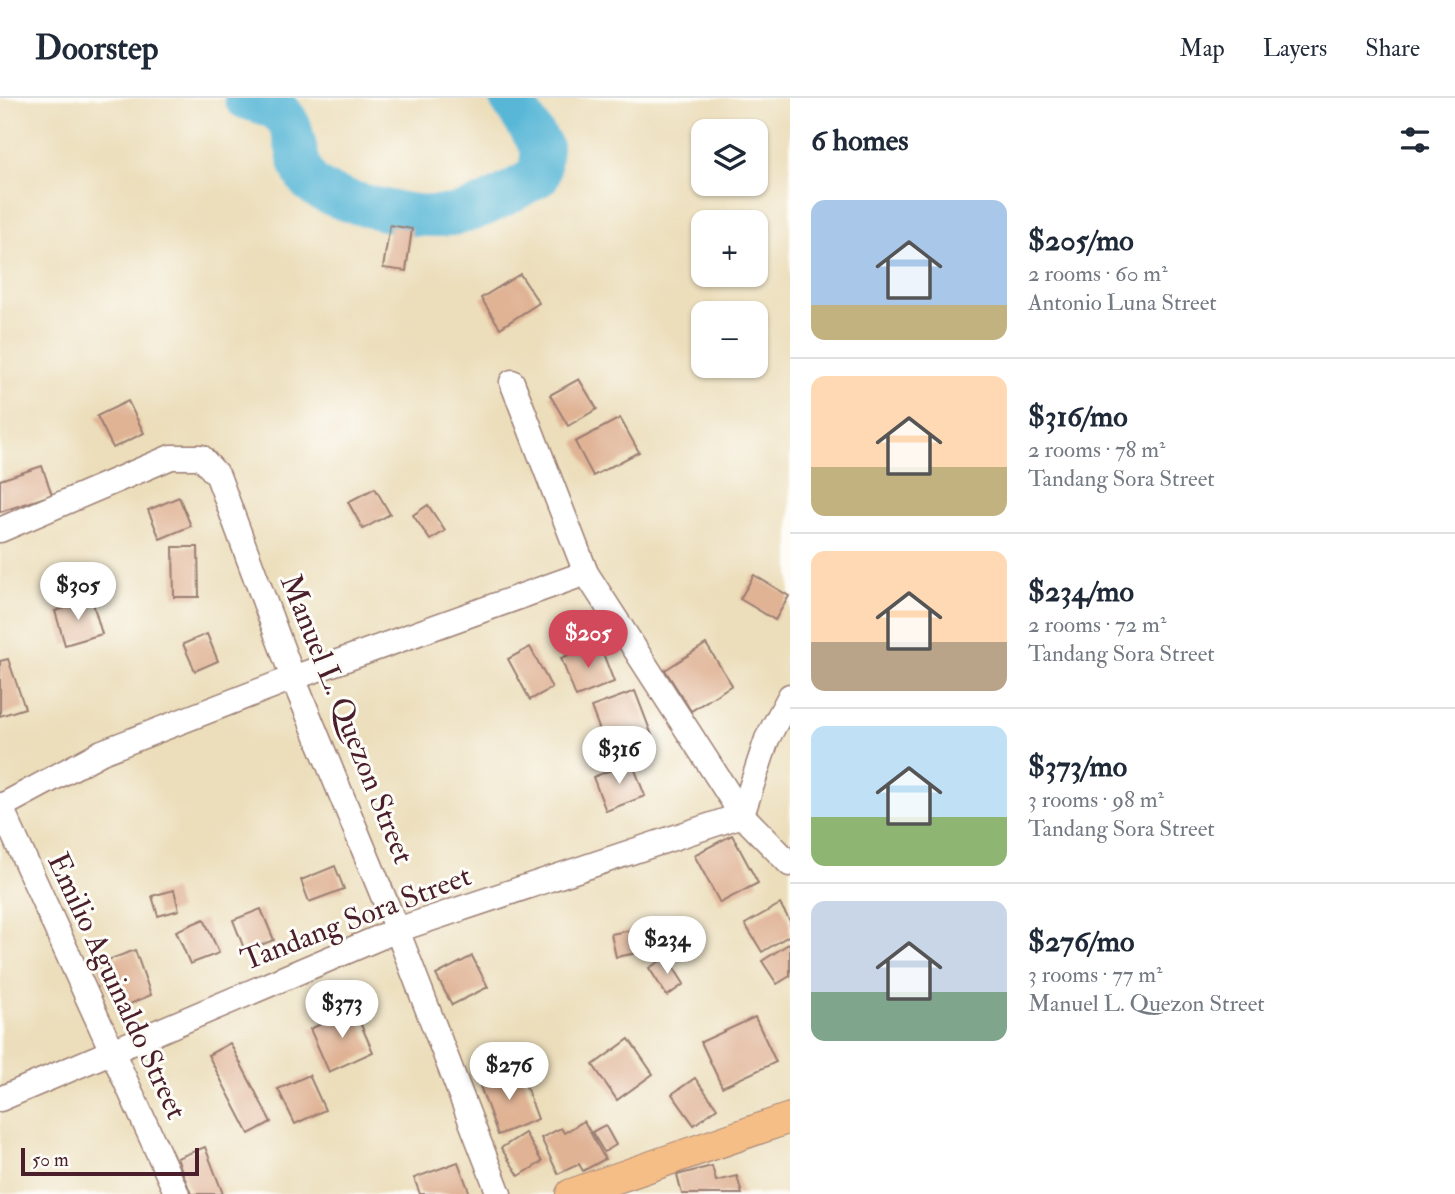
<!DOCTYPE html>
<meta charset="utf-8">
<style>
body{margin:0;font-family:"IM FELL Double Pica",serif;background:#f2f2f3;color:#1f2937;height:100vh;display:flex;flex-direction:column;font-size:26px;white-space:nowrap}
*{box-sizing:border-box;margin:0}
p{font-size:23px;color:#747a83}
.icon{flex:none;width:38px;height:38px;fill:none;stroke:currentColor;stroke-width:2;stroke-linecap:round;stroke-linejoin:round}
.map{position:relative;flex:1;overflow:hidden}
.side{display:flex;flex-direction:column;background:#fff;width:665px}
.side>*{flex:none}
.tools{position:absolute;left:691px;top:21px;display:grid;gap:14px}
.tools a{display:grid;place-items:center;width:77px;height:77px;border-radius:14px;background:#fff;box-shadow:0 2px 5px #0004;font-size:35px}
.scale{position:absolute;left:21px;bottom:18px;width:178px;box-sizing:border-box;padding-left:7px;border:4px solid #4a1f2b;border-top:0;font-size:19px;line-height:24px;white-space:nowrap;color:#4a1f2b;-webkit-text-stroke:5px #fdfcf7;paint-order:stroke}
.price{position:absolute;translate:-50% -60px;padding:0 16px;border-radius:24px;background:#fff;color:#222;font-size:23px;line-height:46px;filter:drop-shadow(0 2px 4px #0008)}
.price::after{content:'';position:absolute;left:50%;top:42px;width:21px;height:16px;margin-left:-10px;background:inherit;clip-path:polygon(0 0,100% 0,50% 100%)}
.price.current{background:#d1495b;color:#fff}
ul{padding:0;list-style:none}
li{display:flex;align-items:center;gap:21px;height:175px;padding:0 21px}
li+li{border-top:2px solid #e0e1e3}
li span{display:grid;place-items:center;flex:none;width:196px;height:140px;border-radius:14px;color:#555}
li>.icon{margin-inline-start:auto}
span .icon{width:84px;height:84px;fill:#fffc;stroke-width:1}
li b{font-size:30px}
h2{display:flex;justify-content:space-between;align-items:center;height:84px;padding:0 21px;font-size:30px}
header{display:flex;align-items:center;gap:42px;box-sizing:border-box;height:98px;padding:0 35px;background:#fff;border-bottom:2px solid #e0e1e3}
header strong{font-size:33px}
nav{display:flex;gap:38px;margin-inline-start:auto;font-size:24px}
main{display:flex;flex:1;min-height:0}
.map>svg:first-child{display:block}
</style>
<header>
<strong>Doorstep</strong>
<nav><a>Map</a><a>Layers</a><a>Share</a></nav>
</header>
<main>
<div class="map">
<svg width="790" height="1096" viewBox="0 0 790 1096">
<rect width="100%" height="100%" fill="#fdfcf7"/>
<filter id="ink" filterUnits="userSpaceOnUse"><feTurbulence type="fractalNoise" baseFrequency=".0143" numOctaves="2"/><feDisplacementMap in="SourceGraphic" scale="14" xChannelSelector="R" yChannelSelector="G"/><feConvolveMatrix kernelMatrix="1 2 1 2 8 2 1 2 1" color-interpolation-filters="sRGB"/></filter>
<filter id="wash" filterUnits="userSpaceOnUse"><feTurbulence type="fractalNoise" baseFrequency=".00686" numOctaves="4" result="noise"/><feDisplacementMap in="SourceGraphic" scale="28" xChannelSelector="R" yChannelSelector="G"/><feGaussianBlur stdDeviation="1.57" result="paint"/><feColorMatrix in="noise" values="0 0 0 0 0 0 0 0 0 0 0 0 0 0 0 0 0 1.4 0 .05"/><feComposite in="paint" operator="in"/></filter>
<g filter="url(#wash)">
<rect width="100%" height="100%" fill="#ecdebb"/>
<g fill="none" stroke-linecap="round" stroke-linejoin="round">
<path stroke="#58b7d7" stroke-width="42" d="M245,0C255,4 266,6 275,11C302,25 290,67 312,86C335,105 410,119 440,118C474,118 510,94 539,78L542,49L510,0"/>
</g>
<g id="blocks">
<g fill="#e0b395">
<path d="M390,127L412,131L406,173L383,170Z"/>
<path d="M520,176L539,205L500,230L481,200Z"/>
<path d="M579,281L597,311L568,328L550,297Z"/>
<path d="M128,303L144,335L113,350L97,318Z"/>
<path d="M620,320L639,354L593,378L575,344Z"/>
<path d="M42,368L52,397L0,414V382Z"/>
<path d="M375,390L390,416L363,431L348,404Z"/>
<path d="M179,399L191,428L160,441L148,412Z"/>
<path d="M428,407L445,433L430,442L413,417Z"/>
<path d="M173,449H198L199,499H174Z"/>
<path d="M754,477L789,498L775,522L740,501Z"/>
<path d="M92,502L102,536L65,547L55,513Z"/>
<path d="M207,536L218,563L195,573L183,546Z"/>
<path d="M599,545L614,584L576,599L561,560Z"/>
<path d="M706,546L732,587L691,613L665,572Z"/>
<path d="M530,549L552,590L530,602L508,561Z"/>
<path d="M8,561L25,610L0,618V563Z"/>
<path d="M635,593L653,640L609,656L591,609Z"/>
<path d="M632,664L645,698L606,713L593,679Z"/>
<path d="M732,737L758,785L720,805L694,757Z"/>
<path d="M335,768L344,791L309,804L301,782Z"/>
<path d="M174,792L179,812L158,818L152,798Z"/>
<path d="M780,806L790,823V837L762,854L745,826Z"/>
<path d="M261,811L274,842L245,853L233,822Z"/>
<path d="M204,821L219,855L190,866L176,833Z"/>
<path d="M658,827L663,850L616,859L611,836Z"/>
<path d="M790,845V878L777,886L762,863Z"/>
<path d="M135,852L151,897L116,912L97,866Z"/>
<path d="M472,858L488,889L452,907L436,877Z"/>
<path d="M667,859L684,886L667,898L649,870Z"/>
<path d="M354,911L373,954L329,974L310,931Z"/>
<path d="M755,919L776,964L722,989L701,944Z"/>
<path d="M629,941L653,976L617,1002L593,967Z"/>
<path d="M230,945L271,1024L249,1036L208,957Z"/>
<path d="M520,972L538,1021L498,1037L480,988Z"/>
<path d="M309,977L325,1012L295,1026L278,991Z"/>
<path d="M695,980L717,1010L694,1027L672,996Z"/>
<path d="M584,1023L605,1061L583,1073L579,1066L558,1076L541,1040L561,1030L564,1035Z"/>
<path d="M605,1027L616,1047L604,1054L592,1034Z"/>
<path d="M525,1035L542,1064L519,1078L501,1050Z"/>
<path d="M205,1049L223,1096H191L177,1060Z"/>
<path d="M458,1064L470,1096H420L414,1080Z"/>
<path d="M712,1068L716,1083L737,1078L742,1096H682L677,1077Z"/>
</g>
</g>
</g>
<g filter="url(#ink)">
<use href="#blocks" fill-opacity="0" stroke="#9b7e73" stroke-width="2"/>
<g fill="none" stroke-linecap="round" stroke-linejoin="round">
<g stroke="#9b7e73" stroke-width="27">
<g id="minor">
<path d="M512,284L586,475L742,717L790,766"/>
<path d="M0,432L171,359H201L218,378L293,580L397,832L499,1096"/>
<path d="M0,707L177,1096"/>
<path d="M0,709L102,654L293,580L586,475"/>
<path d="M742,717L767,641L790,598"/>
<path d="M0,1001L397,832L742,717"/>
</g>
</g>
<g stroke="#9b7e73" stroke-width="32">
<path id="major" d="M571,1096L790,1020"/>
</g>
<use href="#minor" stroke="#fff" stroke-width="24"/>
<use href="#major" stroke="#f6be87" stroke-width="30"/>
</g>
</g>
<g text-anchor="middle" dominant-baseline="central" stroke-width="6" stroke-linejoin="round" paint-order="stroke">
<g font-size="30" fill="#4a1f2b" stroke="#fdfcf7">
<text transform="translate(347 621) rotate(68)">Manuel L. Quezon Street</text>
<text transform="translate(356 820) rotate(-21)">Tandang Sora Street</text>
<text transform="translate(117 888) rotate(65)">Emilio Aguinaldo Street</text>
</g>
</g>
</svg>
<div class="tools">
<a><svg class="icon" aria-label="layers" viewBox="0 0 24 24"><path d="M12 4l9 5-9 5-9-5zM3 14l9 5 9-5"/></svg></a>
<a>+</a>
<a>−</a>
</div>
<div class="scale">50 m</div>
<b class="price" style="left:78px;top:524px">$305</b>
<b class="price current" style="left:588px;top:572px">$205</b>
<b class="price" style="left:619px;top:688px">$316</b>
<b class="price" style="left:667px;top:878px">$234</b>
<b class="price" style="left:342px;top:942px">$373</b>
<b class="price" style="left:509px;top:1004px">$276</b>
</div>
<section class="side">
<h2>6 homes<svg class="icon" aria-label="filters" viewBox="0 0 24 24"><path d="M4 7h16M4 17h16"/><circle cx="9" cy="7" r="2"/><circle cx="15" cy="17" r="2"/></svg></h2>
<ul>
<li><span style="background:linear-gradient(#a9c7e8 75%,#c2b280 0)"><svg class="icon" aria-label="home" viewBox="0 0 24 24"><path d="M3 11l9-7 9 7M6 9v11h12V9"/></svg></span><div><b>$205/mo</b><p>2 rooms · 60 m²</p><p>Antonio Luna Street</p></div></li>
<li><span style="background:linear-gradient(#ffd9b3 65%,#c2b280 0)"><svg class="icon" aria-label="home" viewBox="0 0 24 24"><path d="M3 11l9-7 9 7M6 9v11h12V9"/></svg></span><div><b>$316/mo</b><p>2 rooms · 78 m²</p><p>Tandang Sora Street</p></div></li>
<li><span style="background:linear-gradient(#ffd9b3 65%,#b9a48a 0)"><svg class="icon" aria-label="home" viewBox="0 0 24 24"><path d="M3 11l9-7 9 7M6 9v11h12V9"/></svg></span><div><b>$234/mo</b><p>2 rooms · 72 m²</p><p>Tandang Sora Street</p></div></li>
<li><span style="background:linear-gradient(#bfe0f5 65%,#8fb573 0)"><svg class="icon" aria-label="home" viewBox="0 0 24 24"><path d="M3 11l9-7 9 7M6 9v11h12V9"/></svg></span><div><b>$373/mo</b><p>3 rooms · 98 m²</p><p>Tandang Sora Street</p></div></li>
<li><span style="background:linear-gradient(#c9d6e8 65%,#7fa58c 0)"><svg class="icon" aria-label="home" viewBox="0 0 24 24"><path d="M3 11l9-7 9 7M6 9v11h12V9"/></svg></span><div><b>$276/mo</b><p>3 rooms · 77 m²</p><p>Manuel L. Quezon Street</p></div></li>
</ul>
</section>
</main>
